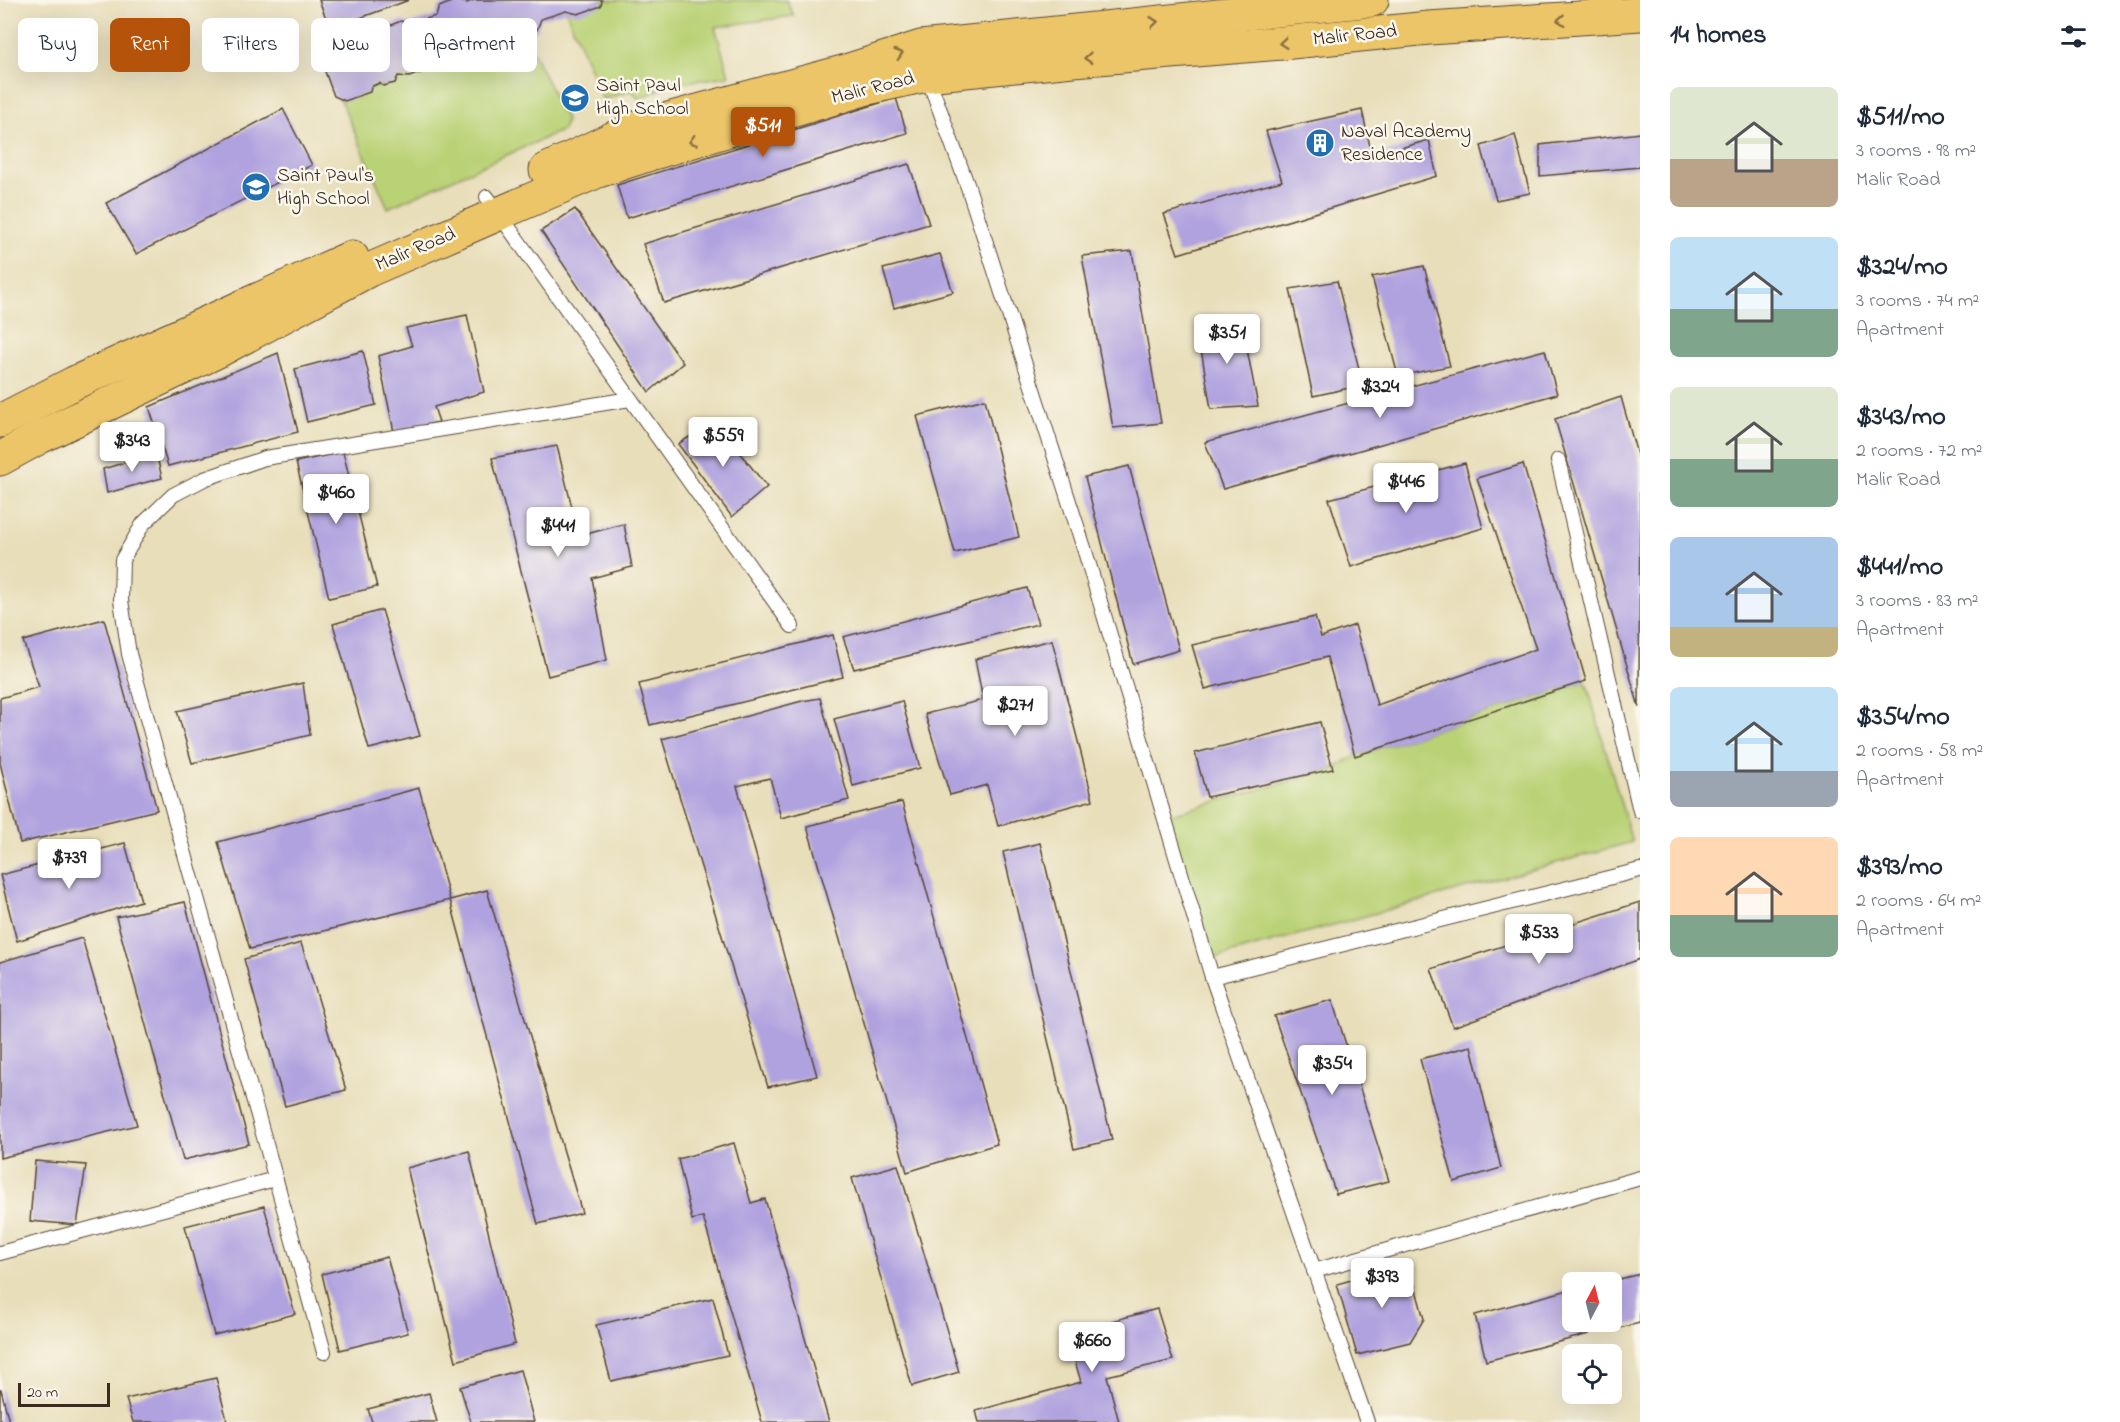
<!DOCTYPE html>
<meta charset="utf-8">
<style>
body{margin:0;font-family:"Indie Flower",sans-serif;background:#f6f6f7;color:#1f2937;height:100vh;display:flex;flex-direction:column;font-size:22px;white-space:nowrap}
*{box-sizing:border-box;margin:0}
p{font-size:20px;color:#747a83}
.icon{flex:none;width:33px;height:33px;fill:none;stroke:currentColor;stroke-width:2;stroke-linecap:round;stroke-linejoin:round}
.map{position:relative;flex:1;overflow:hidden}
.details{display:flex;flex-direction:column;background:#fff;width:480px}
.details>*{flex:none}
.hud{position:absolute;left:18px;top:18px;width:570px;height:54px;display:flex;gap:12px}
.needle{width:39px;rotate:7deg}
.fabs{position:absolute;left:1562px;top:1272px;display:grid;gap:12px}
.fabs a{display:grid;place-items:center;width:60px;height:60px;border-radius:9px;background:#fff;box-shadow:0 6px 24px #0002;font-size:30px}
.scale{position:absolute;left:18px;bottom:15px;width:92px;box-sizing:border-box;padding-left:6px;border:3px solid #3b2a1e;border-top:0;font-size:16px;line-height:21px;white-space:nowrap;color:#3b2a1e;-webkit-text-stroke:4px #fbf7ec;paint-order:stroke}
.price{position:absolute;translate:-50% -51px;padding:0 14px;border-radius:6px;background:#fff;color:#222;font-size:20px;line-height:39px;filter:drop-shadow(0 2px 3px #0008)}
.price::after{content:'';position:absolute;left:50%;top:36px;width:18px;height:14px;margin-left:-9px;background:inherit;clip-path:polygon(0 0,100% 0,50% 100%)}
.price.current{background:#b45309;color:#fff}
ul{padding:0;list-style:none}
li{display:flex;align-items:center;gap:18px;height:150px;padding:0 30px}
li span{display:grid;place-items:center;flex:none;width:168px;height:120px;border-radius:9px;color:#555}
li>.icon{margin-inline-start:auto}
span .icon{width:72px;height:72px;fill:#fffc;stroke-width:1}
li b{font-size:26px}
h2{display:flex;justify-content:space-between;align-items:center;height:72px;padding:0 30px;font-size:26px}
.pill{padding:0 21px;border-radius:9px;background:#fff;box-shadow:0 6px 24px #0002;font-size:21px;line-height:54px}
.pill.current{background:#b45309;color:#fff}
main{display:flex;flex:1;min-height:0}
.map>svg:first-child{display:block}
</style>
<main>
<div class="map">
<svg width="1640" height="1422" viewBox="0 0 1640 1422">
<rect width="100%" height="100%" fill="#fbf7ec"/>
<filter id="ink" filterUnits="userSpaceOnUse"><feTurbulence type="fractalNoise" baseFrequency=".0167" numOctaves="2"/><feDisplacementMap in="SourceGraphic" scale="12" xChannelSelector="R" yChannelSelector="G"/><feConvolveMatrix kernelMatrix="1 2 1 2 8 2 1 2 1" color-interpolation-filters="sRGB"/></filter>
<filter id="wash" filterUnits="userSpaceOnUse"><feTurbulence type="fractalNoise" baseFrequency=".008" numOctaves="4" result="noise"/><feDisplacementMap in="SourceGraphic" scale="24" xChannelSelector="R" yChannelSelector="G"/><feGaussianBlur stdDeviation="1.35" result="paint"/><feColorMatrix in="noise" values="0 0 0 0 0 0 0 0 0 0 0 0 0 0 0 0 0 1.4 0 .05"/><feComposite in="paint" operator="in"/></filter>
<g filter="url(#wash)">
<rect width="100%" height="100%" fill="#e8deba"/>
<g fill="#bad276" stroke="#7a7e4a" stroke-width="1.5">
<path d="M599,0H786L794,16L715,27L729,76L672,84L638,99L632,90L603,100L566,11Z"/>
<path d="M525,35L566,120L563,130L388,208L340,99Z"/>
<path d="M1586,681L1632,842L1207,960L1164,816L1333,769L1355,756Z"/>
</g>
<g id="blocks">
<g fill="#b0a2df">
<path d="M319,0H409L330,29Z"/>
<path d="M456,0L467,3L474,0H602L601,6L578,14L566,11L541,19L537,30L512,40L504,38L500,40V44L487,49L483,45L474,49L473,53L449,63L438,59L436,60L432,69L409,77L398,76L395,83L383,86L379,83L371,87L370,92L345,101L334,96L320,58L333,54L336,46L354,38L361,42L379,35L383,28L401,21L410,24L436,16L439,7Z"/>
<path d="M896,98L907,133L627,218L617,185Z"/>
<path d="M283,109L312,165L136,254L106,203Z"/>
<path d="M1362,110L1372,156L1429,140L1437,176L1178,254L1164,214L1282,181L1266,131Z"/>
<path d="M1640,133V167L1540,176V145Z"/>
<path d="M1515,135L1530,193L1496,200L1481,146Z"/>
<path d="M909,164L929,224L664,303L643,244Z"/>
<path d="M575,209L683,363L649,392L541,231Z"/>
<path d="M1132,251L1161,423L1113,428L1082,256Z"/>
<path d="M940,254L953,292L894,308L883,269Z"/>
<path d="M1424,266L1450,366L1398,376L1372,277Z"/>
<path d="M1337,281L1363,385L1313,396L1290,289Z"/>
<path d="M467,315L484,392L434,407L439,422L394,432L378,356L412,346L406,328Z"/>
<path d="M1241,318L1258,406L1211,409L1197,325Z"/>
<path d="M1545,350L1557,394L1223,489L1205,442Z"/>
<path d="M363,351L376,405L307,422L295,369Z"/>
<path d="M278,353L298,432L168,466L149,407Z"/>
<path d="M1621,397L1640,465L1639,707L1555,419Z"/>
<path d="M985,399L1019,537L955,553L917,416Z"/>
<path d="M715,421L767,487L732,517L678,444Z"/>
<path d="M557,446L579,536L624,524L632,567L592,578L607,660L548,676L492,458Z"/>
<path d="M343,452L377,587L329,598L296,462Z"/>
<path d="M156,453L162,478L107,493L103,469Z"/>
<path d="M1465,463L1483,528L1351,567L1329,499Z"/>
<path d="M1523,464L1586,681L1355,756L1327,657L1205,689L1192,645L1315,617L1321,637L1355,625L1377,705L1536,649L1477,478Z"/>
<path d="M1129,466L1179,650L1133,664L1085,477Z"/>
<path d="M1027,588L1038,624L854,669L843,637Z"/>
<path d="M382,610L420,736L369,749L333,624Z"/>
<path d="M104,619L157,810L20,843L0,763V698L39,687L23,641Z"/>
<path d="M833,635L843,677L650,725L639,684Z"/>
<path d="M1052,640L1093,800L998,826L987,785L950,795L925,714L983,700L975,659Z"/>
<path d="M303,683L310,735L192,763L177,711Z"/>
<path d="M820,698L849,800L781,818L770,778L737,786L817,1076L768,1087L662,739L802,701Z"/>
<path d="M902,701L920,768L853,786L834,719Z"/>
<path d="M1320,722L1333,769L1207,797L1195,753Z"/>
<path d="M419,788L450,900L487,890L582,1213L538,1224L450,900L250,949L218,842Z"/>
<path d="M902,802L997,1144L907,1172L807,826Z"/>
<path d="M125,843L141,901L17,941L0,875Z"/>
<path d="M1040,843L1112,1140L1074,1149L1003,852Z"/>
<path d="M185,902L249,1144L183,1160L116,917Z"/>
<path d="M1640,902V959L1453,1027L1431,969Z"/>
<path d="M82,938L137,1125L0,1158V962Z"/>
<path d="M301,943L346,1090L285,1106L244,959Z"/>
<path d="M1332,1000L1389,1181L1336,1194L1274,1016Z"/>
<path d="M1471,1046L1501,1168L1454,1182L1420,1059Z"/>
<path d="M734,1143L751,1203L765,1199L829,1422H762L703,1217L692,1220L678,1159Z"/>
<path d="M469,1151L515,1344L456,1361L407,1168Z"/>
<path d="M35,1161L86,1165L77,1225L30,1221Z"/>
<path d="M898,1165L959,1372L912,1386L852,1178Z"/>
<path d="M264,1206L295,1314L214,1335L185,1226Z"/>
<path d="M387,1257L408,1333L340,1350L322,1274Z"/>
<path d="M1409,1264L1424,1319L1410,1342L1357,1355L1337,1284Z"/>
<path d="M1640,1274V1323L1607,1331L1605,1322H1611V1281Z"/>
<path d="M1572,1289V1322H1585L1589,1334L1486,1361L1475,1315Z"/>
<path d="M713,1298L728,1355L611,1381L596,1325Z"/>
<path d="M1157,1309L1173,1360L1107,1376L1119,1422H979L976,1411L1081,1382L1067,1333Z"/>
<path d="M520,1370L534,1422H471L460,1387Z"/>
<path d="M216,1378L227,1420L221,1422H133L126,1399Z"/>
<path d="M0,1389H1L9,1422H0Z"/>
<path d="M429,1393L437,1422H372L368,1409Z"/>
</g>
</g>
</g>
<g filter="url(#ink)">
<use href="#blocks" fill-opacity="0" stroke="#554535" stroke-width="1.5"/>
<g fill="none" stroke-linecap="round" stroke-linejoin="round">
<g stroke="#554535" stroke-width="16">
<g id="lane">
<path d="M927,75L968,187L1084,548L1212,977L1367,1422"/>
<path d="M487,197L792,626"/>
<path d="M1558,460L1640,811"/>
<path d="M1212,977L1640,870"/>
<path d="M0,1253L275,1179"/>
<path d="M1314,1271L1640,1178"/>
<path d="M324,1352L129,654L121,600L122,560L143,524L173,495L204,479L265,458L630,399"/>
</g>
</g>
<g stroke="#554535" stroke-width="35">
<g id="primary">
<path d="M546,170L635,128L843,72L921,47L1372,0"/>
<path d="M0,421L74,383L352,257"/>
<path d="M0,459L40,437L218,351L369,270L549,192L598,171L650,154L864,89L927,75L1073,60L1282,43L1429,28L1640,14"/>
</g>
</g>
<use href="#lane" stroke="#fff" stroke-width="14"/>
<use href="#primary" stroke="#edc569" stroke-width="33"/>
</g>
<defs><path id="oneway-chevron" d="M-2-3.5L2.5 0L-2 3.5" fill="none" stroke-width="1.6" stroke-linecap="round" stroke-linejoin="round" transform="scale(1.5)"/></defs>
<g stroke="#8b7040">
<use href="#oneway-chevron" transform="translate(1561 20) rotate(176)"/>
<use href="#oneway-chevron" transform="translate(1154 22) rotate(-6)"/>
<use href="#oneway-chevron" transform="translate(1283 43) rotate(175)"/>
<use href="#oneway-chevron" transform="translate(899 54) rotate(-18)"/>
<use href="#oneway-chevron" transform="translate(1088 58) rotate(175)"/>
<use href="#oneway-chevron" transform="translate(693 141) rotate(163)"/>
</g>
</g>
<defs>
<g id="school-disc" transform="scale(1.5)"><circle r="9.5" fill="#1f6fb2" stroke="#fbf7ec"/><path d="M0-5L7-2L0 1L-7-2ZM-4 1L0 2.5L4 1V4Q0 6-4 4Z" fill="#fff"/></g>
<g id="building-disc" transform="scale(1.5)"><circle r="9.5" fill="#1f6fb2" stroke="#fbf7ec"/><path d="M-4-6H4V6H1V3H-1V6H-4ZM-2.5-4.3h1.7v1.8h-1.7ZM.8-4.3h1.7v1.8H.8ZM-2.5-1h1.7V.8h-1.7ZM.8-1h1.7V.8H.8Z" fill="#fff"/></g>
</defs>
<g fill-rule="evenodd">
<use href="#school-disc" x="575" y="98"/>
<use href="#building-disc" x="1320" y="143"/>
<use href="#school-disc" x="256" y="187"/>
</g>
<g text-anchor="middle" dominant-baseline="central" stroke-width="5" stroke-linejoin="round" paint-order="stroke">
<g font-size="20" fill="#3b2a1e" stroke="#fbf7ec">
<text transform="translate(1355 36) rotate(-6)">Malir Road</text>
<text transform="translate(873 89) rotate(-14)">Malir Road</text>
<text transform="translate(416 250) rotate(-23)">Malir Road</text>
</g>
<g font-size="20" fill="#3b2a1e" stroke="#fbf7ec" text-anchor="start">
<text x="596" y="86">Saint Paul<tspan x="596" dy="23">High School</tspan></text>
<text x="1341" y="132">Naval Academy<tspan x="1341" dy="23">Residence</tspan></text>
<text x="277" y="176">Saint Paul's<tspan x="277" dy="23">High School</tspan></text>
</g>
</g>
</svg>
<div class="fabs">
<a><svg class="needle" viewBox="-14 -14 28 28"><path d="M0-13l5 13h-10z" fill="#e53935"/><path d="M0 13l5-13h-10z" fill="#747a83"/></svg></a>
<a><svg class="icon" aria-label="locate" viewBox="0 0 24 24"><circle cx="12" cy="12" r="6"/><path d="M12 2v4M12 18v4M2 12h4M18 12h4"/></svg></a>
</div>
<div class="scale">20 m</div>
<b class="price current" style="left:763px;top:158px">$511</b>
<b class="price" style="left:1227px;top:365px">$351</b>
<b class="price" style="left:1380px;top:419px">$324</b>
<b class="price" style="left:723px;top:468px">$559</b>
<b class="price" style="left:132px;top:473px">$343</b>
<b class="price" style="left:1406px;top:514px">$446</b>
<b class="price" style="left:336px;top:525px">$460</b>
<b class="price" style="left:558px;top:558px">$441</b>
<b class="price" style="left:1015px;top:737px">$271</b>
<b class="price" style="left:69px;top:890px">$739</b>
<b class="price" style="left:1539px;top:965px">$533</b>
<b class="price" style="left:1332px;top:1096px">$354</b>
<b class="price" style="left:1382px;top:1309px">$393</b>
<b class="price" style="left:1092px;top:1373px">$660</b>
<div class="hud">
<a class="pill">Buy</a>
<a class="pill current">Rent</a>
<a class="pill">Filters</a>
<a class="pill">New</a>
<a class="pill">Apartment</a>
</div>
</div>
<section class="details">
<h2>14 homes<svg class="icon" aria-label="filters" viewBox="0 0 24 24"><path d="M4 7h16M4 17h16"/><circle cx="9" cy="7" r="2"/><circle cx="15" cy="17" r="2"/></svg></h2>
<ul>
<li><span style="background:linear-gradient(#dfe7d0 60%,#b9a48a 0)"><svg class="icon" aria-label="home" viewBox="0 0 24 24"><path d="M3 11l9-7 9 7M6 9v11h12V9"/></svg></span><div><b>$511/mo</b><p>3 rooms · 98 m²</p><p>Malir Road</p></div></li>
<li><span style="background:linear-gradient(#bfe0f5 60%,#7fa58c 0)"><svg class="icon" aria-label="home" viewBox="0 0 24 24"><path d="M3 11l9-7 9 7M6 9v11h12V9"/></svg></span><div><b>$324/mo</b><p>3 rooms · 74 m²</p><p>Apartment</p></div></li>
<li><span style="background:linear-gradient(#dfe7d0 60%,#7fa58c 0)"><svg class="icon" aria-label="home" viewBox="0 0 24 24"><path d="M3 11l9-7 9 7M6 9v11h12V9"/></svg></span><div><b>$343/mo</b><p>2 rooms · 72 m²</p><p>Malir Road</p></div></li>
<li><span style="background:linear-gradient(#a9c7e8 75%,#c2b280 0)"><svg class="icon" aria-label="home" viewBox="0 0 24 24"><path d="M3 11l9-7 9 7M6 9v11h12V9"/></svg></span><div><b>$441/mo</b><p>3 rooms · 83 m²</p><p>Apartment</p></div></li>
<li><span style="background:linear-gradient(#bfe0f5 70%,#9aa5b1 0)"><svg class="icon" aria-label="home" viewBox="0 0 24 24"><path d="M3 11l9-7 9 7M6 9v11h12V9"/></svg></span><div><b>$354/mo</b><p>2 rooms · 58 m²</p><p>Apartment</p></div></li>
<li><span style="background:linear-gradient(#ffd9b3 65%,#7fa58c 0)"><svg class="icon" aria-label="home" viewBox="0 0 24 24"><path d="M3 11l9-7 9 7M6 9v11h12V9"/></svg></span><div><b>$393/mo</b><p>2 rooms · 64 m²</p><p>Apartment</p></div></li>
</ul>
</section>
</main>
